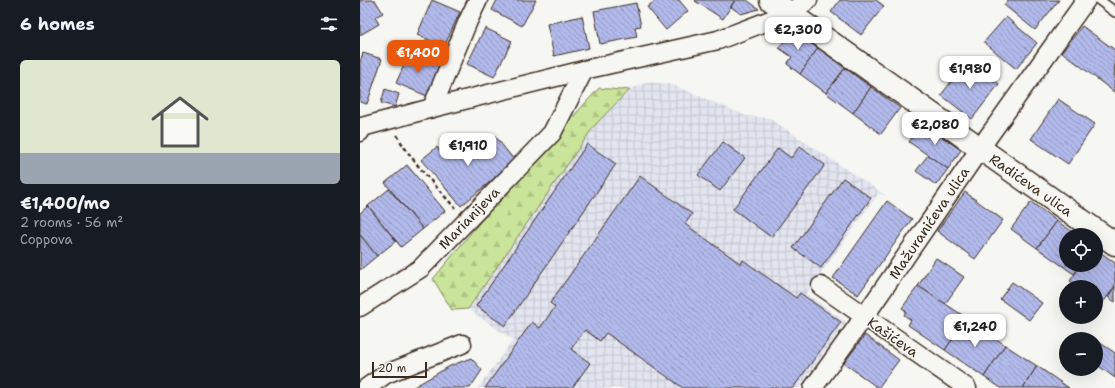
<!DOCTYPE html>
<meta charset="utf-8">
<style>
body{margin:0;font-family:"Shantell Sans",sans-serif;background:#242831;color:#f1f3f6;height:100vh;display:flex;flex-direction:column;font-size:15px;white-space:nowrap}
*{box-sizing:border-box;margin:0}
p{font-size:13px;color:#9ea1a6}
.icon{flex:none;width:22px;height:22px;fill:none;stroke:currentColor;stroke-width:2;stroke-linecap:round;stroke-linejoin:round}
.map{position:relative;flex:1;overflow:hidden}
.drawer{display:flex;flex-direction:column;background:#171b24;width:360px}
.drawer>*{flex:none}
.fabs{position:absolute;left:699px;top:228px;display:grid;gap:8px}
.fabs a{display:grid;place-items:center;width:44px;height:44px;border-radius:50%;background:#171b24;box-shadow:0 4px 16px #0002;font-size:20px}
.scale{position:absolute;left:12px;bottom:10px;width:55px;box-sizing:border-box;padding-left:4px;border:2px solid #3b2a1e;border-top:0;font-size:11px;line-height:14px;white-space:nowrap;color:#3b2a1e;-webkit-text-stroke:3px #f6f6f2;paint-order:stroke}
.price{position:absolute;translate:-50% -34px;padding:0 9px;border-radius:8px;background:#fff;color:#222;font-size:13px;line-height:26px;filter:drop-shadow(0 1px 2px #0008)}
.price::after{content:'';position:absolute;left:50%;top:24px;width:12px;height:9px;margin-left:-6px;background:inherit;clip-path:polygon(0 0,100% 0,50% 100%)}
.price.on{background:#ea580c;color:#fff}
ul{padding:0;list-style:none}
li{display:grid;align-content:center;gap:8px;height:212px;padding:0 20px}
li+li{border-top:1px solid #363941}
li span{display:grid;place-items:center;height:124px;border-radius:6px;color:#555}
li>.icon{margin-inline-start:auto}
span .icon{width:72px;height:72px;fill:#fffc;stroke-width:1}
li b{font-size:17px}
h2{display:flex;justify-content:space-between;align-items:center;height:48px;padding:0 20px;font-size:17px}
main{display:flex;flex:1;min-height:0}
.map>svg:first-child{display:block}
</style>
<main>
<section class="drawer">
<h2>6 homes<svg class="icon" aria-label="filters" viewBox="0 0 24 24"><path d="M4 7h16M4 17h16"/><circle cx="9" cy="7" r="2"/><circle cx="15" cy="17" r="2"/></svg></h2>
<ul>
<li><span style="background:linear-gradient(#dfe7d0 75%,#9aa5b1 0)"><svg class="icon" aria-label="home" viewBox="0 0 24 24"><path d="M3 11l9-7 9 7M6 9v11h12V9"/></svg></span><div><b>€1,400/mo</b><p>2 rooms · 56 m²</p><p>Coppova</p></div></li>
</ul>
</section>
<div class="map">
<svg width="755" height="388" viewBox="0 0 755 388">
<defs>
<pattern id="industrial-grid" width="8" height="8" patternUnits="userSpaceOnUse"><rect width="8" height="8" fill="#e2e4f0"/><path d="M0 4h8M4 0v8" fill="none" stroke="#c3c4cd"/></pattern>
<pattern id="forest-firs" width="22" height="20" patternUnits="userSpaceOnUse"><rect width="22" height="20" fill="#cae49a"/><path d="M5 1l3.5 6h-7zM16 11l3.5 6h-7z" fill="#aec484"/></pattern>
<pattern id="building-back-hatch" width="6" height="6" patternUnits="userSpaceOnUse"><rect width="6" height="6" fill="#b2baeb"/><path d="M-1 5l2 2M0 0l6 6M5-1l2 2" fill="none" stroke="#9297be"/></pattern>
</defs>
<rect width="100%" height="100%" fill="#f6f6f2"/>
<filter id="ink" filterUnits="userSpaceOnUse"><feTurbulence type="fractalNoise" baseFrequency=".025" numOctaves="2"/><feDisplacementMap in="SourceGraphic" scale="8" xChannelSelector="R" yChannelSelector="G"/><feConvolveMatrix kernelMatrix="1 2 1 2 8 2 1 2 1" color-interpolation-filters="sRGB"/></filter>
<g filter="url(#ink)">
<path fill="url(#industrial-grid)" d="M289,82L313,85L386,116L409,118L525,195L518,194L446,294L486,322L439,388H118L153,340L108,309L234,126L270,89Z"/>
<path fill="url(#forest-firs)" stroke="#82875c" d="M239,88L260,90L270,89L234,126L108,309L92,310L73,279L148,188Z"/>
<g fill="url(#building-back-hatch)" stroke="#3b2a1e">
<path d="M0,0H15L23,13L15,17L19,24L0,35Z"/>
<path d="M72,0L100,12L84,47L57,35Z"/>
<path d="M137,0H176L162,26L132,10Z"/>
<path d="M296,0H319L328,11L306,30L287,7Z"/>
<path d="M336,0H375L363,19L335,1Z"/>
<path d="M375,0H387L399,9L381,14L371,7Z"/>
<path d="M480,0H516L524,6L501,35L471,12Z"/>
<path d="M648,0H699L675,30L644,5Z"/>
<path d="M276,3L281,26L275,27L277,37L240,44L234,11Z"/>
<path d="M222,16L229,48L194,56L187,24Z"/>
<path d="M646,17L677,43L656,69L624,42Z"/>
<path d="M722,26L755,50L754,92L702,52Z"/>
<path d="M125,28L152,41L134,77L107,64Z"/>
<path d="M433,30L458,48L440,74L427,64L432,57L419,48Z"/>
<path d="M458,48L485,68L466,93L440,74Z"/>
<path d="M50,52L80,65L67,96L36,83Z"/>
<path d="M3,53L22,59L7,104L0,102V62Z"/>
<path d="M608,60L639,84L612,119L581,95Z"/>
<path d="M485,68L511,87L493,113L466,93Z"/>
<path d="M511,87L540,108L521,134L493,113Z"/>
<path d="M25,89L39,94L35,107L21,103Z"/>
<path d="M698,99L735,124L708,164L671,139Z"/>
<path d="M562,123L601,150L588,169L549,142Z"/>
<path d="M135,136L155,161L101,206L61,160L77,147L85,156L107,138L118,151Z"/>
<path d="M363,142L385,158L360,191L338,175Z"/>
<path d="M227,144L256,164L145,326L116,306Z"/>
<path d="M440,146L465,165L411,237L373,209L418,148L431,158Z"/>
<path d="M568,155L588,169L576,185L556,171Z"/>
<path d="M47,165L85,211L63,229L25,183Z"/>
<path d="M280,176L332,214L325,224L381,264L383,260L436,298L440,293L481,322L433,388H323L246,333L240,341L225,330L211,349L230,363L212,388H125L172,322L180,328L195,307L190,303Z"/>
<path d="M483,178L511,198L461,268L433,248Z"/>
<path d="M29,189L63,229L41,247L8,206Z"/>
<path d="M605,192L643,220L615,259L577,231Z"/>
<path d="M527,201L552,219L498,295L473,278Z"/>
<path d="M671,202L697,221L677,248L651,229Z"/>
<path d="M8,206L36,241L17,256L0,235V213Z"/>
<path d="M697,221L717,235H706V265H721L714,274L677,248Z"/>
<path d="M0,235L17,256L0,270Z"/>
<path d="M736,249L755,263V286L742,304L736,300V287H718L710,281L721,265H736Z"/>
<path d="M576,258L604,277L585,304L558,286Z"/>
<path d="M652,282L682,303L669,320L640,299Z"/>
<path d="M558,286L607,318L585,350L548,325L551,320L544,315L546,311L542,308Z"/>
<path d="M755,286V302L748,297Z"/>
<path d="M607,318L645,345L624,377L585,350Z"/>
<path d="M505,335L539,360L518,388L484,363Z"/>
<path d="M736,340L755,353V378L736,364Z"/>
<path d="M645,345L677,366L663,388H641L624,377Z"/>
<path d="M111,358L122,370L110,388H52L90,366Z"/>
<path d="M677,366L709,388H663Z"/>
</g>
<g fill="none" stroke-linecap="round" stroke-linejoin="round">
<g stroke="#3b2a1e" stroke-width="12">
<path id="service" d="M739,0L755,12"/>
</g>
<g stroke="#3b2a1e" stroke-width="21">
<g id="minor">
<path d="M72,108L108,21L118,0"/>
<path d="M0,132L2,127L72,108L224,70L358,40L429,13L448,0"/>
<path d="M461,286L607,388"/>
<path d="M0,307L61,268L192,133L224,70"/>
<path d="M6,388L26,374L102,344"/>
<path d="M453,388L504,317L628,137L726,0"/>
</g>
</g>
<g stroke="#3b2a1e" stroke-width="25">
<path id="tertiary" d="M411,0L755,244"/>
</g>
<path stroke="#3b2a1e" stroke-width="2.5" stroke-dasharray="4 3" stroke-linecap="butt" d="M37,135C51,161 76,186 95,208"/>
<use href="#service" stroke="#f6f6f2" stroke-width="9"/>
<use href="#minor" stroke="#f6f6f2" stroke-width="18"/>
<use href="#tertiary" stroke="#f6f6f2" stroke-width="22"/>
</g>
</g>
<g text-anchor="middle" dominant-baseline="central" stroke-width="3" stroke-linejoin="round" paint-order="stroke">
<g font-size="14" fill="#3b2a1e" stroke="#f6f6f2">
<text transform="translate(671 185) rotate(35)">Radićeva ulica</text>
<text transform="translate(109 218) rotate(-46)">Marianijeva</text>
<text transform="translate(569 223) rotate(-56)">Mažuranićeva ulica</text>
<text transform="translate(533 337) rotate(35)">Kašićeva</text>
</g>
</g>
</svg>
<div class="fabs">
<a><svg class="icon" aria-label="locate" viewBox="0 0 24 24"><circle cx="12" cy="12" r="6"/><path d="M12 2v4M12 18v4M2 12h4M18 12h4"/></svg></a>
<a>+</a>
<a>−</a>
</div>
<div class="scale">20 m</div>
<b class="price" style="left:438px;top:51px">€2,300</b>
<b class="price on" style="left:58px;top:74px">€1,400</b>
<b class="price" style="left:610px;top:90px">€1,980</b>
<b class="price" style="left:575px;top:146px">€2,080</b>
<b class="price" style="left:108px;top:167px">€1,910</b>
<b class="price" style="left:615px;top:348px">€1,240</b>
</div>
</main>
